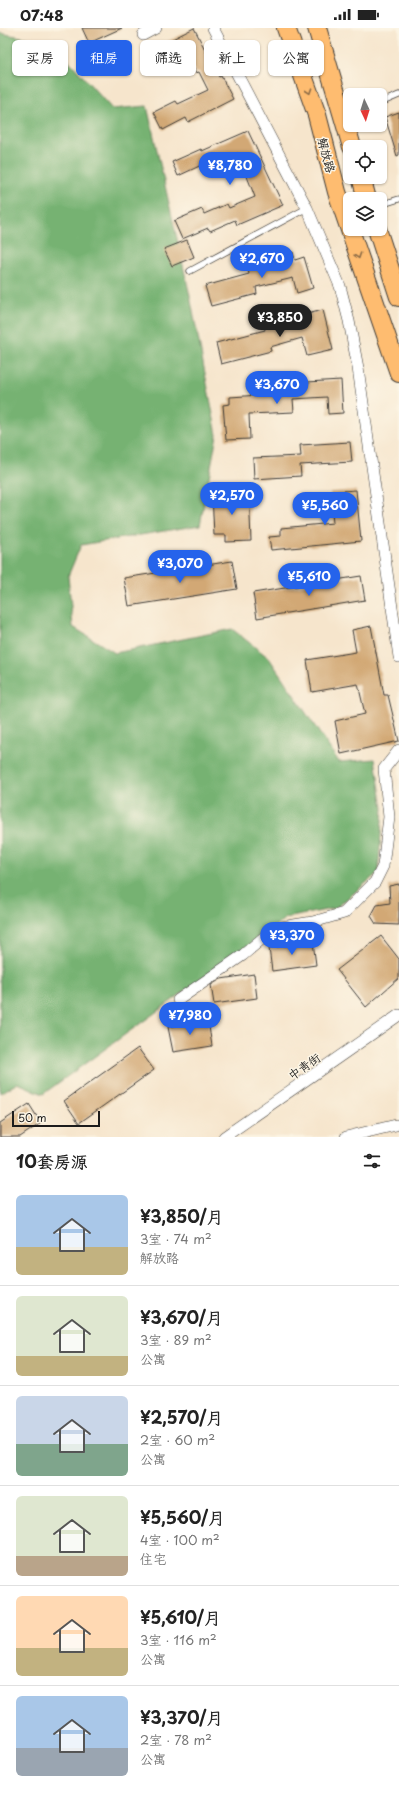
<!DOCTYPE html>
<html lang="zh">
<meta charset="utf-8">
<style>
body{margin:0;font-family:"Playpen Sans","LXGW WenKai TC",sans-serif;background:#f6f6f6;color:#222;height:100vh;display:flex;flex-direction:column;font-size:15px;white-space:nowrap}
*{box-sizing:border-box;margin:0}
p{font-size:13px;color:#767676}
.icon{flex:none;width:22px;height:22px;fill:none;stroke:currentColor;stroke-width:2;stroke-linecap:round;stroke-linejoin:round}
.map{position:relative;height:1109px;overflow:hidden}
.panel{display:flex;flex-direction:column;background:#fff;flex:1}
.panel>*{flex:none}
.top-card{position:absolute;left:12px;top:12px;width:375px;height:36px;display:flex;gap:8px}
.needle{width:26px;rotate:176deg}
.tools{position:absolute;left:343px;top:60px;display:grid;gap:8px}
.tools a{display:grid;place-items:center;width:44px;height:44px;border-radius:6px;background:#fff;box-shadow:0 1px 3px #0004;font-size:20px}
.scale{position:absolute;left:12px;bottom:10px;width:88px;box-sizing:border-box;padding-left:4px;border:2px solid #1c1c1c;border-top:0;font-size:11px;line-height:14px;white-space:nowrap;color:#1c1c1c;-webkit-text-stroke:3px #fcf5e5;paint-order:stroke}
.price{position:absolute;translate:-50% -34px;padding:0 9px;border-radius:14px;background:#2563eb;color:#fff;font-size:13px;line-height:26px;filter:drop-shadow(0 1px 2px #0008)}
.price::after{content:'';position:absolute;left:50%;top:24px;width:12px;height:9px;margin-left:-6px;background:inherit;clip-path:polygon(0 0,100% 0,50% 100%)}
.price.on{background:#222;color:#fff}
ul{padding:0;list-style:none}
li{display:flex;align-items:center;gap:12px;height:100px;padding:0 16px}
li+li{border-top:1px solid #e0e0e0}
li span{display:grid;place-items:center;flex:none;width:112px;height:80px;border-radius:6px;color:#555}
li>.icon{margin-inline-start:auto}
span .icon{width:48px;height:48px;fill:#fffc;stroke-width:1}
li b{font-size:17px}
h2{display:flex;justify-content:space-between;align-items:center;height:48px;padding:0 16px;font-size:17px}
.chip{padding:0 14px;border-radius:6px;background:#fff;box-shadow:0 1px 3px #0004;font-size:14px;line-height:36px}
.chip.on{background:#2563eb;color:#fff}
.status{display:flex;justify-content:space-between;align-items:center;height:28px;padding:0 20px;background:#fff;direction:ltr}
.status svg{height:11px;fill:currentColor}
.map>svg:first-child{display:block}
</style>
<div class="status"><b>07:48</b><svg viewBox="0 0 49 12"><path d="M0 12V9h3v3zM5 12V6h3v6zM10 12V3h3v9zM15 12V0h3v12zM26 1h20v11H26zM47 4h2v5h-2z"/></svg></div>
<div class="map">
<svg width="399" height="1109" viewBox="0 0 399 1109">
<rect width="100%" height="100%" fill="#fcf5e5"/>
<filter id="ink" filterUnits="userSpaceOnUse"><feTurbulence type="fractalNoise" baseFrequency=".025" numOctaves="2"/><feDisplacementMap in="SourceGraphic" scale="8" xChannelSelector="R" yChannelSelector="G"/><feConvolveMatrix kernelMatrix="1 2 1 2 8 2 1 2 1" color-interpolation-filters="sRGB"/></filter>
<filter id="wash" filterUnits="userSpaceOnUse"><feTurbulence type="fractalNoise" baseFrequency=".012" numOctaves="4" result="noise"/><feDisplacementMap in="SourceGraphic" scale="16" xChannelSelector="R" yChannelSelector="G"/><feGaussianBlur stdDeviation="0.9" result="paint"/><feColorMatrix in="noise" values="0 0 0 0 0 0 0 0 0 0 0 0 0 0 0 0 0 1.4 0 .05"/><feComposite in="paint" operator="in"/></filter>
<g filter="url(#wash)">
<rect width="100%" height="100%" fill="#f6e5cc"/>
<path fill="#76b272" stroke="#496747" d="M0,5L53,15L112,81L147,78L190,268L217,407L200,497L81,517L68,548L73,599L115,625L232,601L269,630L339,734L375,731L383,780L378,845L336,880L286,890L43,1066L18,1055L0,1065Z"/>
<g id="blocks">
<g fill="#d2a874">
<path d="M82,0H122L89,15Z"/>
<path d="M194,0L219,49L221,48L233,71L188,94L186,90L163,102L154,84L176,73L178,76L208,62L199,44L196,45L186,25L160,39L151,22Z"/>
<path d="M399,84V127L397,128L385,89Z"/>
<path d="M248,103L283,177L237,197L235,192L210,203L208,200L182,211L174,193L202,181L204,186L227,176L229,180L255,169L238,125L210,138L208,134L178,148L172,134L201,121L202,123Z"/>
<path d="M187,212L194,229L172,238L164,221Z"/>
<path d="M293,224L295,232L304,229L313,260L297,265L293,250L256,259L257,266L211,278L205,258L249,246L247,237Z"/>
<path d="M323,282L333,322L307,328L302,310L270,319L271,323L221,336L216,315L265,302L264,297Z"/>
<path d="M341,352L343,385L328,386L327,369L293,371L294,384L249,386L250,411L226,412L223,377L230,376V369L291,365L290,355Z"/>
<path d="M350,414L352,434L300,437L301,448L254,451L253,430L301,428L300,417Z"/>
<path d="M356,462L361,513L271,522L269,509L281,508V500L333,495L330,464Z"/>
<path d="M249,463L251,513L226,514V507H214L212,465Z"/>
<path d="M232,533L237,561L129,578L124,550Z"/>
<path d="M361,548L365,572L257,590L253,565Z"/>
<path d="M371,598L384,667H388L399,713L341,726L335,693L365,686L358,656L312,664L307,632L356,624L352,602Z"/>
<path d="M399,856V897L376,896L371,888L377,877L390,875L389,858Z"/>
<path d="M381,908L399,931V950L366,979L337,942Z"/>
<path d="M313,914L316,937L272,943L269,920Z"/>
<path d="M254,946L257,970L214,976L211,957L221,951Z"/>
<path d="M208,992L212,1018L173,1024L168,999Z"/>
<path d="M138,1020L154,1042L79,1095L64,1073Z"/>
<path d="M29,1076L41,1095L20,1109H0V1095Z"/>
</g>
</g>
</g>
<g filter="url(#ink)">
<use href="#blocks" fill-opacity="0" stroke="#3d3a36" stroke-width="1"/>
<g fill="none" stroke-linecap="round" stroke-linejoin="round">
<g stroke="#3d3a36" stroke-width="7">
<g id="lane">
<path d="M380,75L399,67"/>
<path d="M380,177L399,171"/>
<path d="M190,243L307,180"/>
</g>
</g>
<g stroke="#3d3a36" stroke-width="12">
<g id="street">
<path d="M213,0L307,180L340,258L349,293L358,340L399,629"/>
<path d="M143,7L156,0"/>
<path d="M178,972L243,927L263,910L281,899L313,894L344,885L375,854L383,838L389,789L384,741L399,722"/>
<path d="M224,1109L399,987"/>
<path d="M346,1109L396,1097"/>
</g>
</g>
<g stroke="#3d3a36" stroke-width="20">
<g id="primary">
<path d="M286,0L317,87L337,164L399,345"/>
<path d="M317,0L352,119"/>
<path d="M361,149L367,171"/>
<path d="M377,201L399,269"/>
</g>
</g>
<use href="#lane" stroke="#fff" stroke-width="5.5"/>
<use href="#street" stroke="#fff" stroke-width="11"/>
<use href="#primary" stroke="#febc70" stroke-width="18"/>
</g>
<defs><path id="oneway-chevron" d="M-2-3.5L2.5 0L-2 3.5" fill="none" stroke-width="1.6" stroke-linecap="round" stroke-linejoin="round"/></defs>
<g stroke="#8d6c46">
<use href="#oneway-chevron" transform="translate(309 63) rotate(71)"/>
<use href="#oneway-chevron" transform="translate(358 228) rotate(72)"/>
</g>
</g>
<g text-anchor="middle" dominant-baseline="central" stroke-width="3" stroke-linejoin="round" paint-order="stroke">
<g font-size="12" fill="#1c1c1c" stroke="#fcf5e5">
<text transform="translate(327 127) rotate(75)">解放路</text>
<text transform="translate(304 1038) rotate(-35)">中青街</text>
</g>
</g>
</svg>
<div class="tools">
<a><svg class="needle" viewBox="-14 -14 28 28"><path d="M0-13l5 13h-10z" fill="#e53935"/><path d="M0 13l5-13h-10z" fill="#767676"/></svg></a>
<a><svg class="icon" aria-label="locate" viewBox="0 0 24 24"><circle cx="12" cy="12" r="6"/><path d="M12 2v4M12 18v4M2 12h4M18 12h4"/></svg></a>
<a><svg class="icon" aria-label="layers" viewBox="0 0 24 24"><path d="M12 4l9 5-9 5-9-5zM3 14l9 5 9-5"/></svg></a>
</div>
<div class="scale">50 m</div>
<b class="price" style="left:230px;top:158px">¥8,780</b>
<b class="price" style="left:262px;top:251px">¥2,670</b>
<b class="price on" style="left:280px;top:310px">¥3,850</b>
<b class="price" style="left:277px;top:377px">¥3,670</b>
<b class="price" style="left:232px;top:488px">¥2,570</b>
<b class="price" style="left:325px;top:498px">¥5,560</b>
<b class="price" style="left:180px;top:556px">¥3,070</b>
<b class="price" style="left:309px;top:569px">¥5,610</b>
<b class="price" style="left:292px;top:928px">¥3,370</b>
<b class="price" style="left:190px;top:1008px">¥7,980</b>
<div class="top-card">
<a class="chip">买房</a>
<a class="chip on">租房</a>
<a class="chip">筛选</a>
<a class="chip">新上</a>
<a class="chip">公寓</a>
</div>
</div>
<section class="panel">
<h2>10套房源<svg class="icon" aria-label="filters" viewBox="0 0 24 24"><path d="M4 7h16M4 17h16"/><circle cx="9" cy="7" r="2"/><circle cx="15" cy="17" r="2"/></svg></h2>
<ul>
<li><span style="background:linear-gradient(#a9c7e8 65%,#c2b280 0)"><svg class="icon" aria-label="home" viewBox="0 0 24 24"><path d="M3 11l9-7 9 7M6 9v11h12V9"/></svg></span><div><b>¥3,850/月</b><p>3室 · 74 m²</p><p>解放路</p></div></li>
<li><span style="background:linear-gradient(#dfe7d0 75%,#c2b280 0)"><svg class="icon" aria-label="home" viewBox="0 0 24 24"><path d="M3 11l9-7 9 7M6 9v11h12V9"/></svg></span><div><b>¥3,670/月</b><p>3室 · 89 m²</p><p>公寓</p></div></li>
<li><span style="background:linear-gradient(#c9d6e8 60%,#7fa58c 0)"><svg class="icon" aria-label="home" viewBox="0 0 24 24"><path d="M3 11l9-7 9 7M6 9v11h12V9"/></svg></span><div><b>¥2,570/月</b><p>2室 · 60 m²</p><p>公寓</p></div></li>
<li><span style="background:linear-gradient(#dfe7d0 75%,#b9a48a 0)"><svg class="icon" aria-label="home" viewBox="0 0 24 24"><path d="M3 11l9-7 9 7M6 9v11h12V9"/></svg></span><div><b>¥5,560/月</b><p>4室 · 100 m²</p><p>住宅</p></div></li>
<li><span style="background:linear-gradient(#ffd9b3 65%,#c2b280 0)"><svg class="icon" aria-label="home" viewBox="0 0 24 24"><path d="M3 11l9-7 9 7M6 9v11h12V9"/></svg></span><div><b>¥5,610/月</b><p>3室 · 116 m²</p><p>公寓</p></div></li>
<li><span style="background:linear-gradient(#a9c7e8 65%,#9aa5b1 0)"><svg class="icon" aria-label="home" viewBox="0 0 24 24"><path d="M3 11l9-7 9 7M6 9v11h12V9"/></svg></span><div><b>¥3,370/月</b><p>2室 · 78 m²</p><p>公寓</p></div></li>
</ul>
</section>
